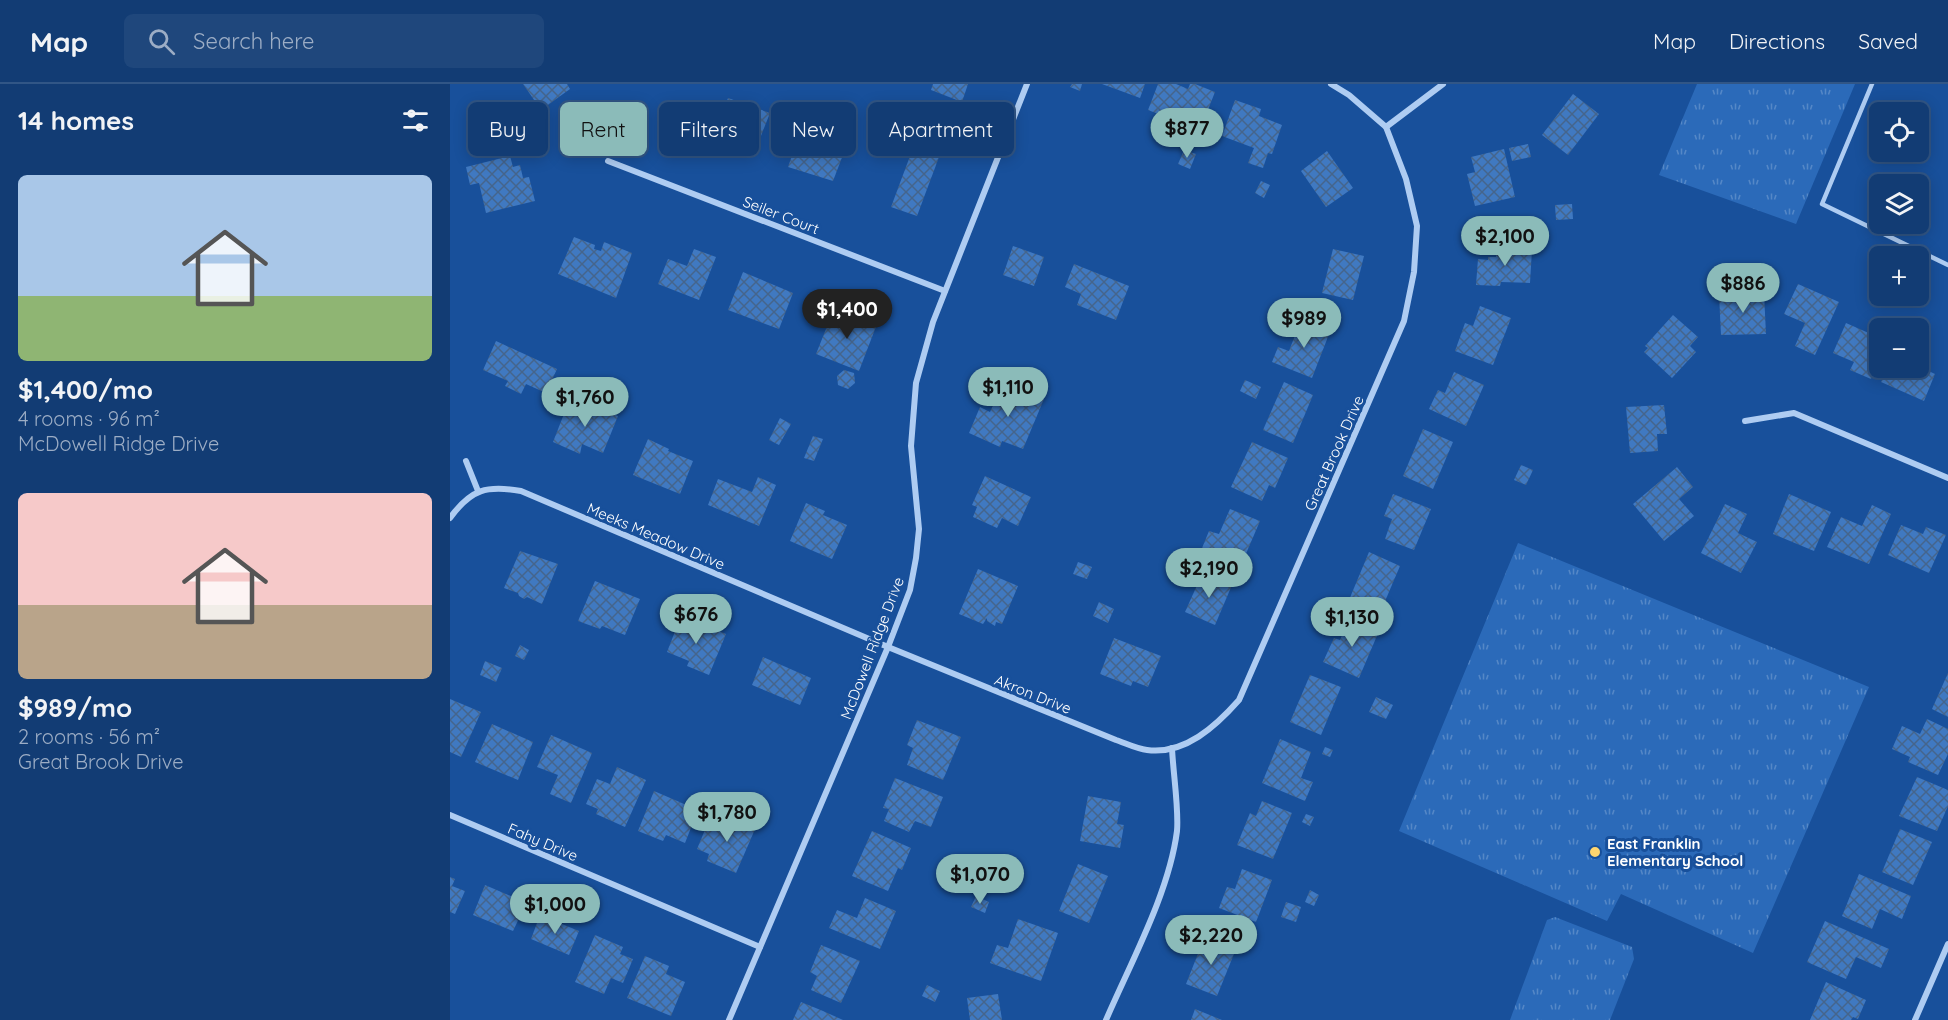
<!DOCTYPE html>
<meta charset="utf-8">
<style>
body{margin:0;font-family:Quicksand,sans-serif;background:#1f477c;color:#f1f3f6;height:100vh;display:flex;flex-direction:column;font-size:22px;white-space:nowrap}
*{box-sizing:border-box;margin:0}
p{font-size:20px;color:#9cadc5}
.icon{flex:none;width:33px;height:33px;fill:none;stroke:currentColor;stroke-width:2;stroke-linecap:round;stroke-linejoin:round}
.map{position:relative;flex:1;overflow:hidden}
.side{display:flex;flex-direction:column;background:#123c74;width:450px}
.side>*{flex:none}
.hud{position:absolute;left:18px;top:18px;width:570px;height:54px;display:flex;gap:12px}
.buttons{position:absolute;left:1419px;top:18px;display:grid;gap:12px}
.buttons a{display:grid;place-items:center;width:60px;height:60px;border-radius:9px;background:#123c74;box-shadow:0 3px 15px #0003,0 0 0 2px #315686;font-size:30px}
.price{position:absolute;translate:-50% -51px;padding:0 14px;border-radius:21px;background:#8bbbb9;color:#111;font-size:20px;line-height:39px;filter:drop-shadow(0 2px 3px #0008)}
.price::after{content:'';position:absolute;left:50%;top:36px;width:18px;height:14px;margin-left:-9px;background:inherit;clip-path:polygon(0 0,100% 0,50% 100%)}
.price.current{background:#222;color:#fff}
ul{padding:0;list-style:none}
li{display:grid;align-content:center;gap:12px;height:318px;padding:0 18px}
li span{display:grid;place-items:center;height:186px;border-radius:9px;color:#555}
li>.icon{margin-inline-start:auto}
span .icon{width:108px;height:108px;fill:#fffc;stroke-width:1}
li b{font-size:26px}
h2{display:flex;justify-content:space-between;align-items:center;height:72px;padding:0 18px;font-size:26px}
.pill{padding:0 21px;border-radius:9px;background:#123c74;box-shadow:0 3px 15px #0003,0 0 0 2px #315686;font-size:21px;line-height:54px}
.pill.current{background:#8bbbb9;color:#111}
header{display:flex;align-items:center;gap:36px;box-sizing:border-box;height:84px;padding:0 30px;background:#123c74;border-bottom:2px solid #315686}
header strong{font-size:28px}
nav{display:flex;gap:33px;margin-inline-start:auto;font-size:21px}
.search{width:420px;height:54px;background:#1f477c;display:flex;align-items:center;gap:15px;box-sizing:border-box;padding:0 21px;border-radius:9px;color:#9cadc5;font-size:22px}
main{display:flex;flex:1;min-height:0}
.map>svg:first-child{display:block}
</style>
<header>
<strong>Map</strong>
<div class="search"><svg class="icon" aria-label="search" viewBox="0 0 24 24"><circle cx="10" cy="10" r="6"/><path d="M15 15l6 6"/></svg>Search here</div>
<nav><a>Map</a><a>Directions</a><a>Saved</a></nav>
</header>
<main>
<section class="side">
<h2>14 homes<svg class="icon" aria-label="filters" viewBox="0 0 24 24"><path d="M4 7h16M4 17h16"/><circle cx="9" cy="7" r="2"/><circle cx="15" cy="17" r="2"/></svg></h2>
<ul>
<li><span style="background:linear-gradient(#a9c7e8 65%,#8fb573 0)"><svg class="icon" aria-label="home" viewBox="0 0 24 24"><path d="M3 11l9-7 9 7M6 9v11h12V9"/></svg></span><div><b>$1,400/mo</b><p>4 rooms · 96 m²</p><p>McDowell Ridge Drive</p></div></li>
<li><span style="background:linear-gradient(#f6c9c9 60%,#b9a48a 0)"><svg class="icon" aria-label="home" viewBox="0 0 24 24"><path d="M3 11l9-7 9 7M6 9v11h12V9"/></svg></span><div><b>$989/mo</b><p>2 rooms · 56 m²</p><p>Great Brook Drive</p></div></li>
</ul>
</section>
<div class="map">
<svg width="1498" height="936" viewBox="0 0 1498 936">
<defs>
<pattern id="grass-tufts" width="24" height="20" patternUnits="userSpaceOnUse" patternTransform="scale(1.5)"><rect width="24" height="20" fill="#2b6ab9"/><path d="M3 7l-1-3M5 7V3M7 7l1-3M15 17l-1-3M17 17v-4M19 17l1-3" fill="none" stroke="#5588c7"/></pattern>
<pattern id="building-cross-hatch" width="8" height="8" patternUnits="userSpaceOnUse" patternTransform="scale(1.5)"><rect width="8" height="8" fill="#4079c1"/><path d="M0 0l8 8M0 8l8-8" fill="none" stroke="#45658c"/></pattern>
</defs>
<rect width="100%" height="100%" fill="#18509b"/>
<g fill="url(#grass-tufts)">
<path d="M1247,0H1405L1346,140L1209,91Z"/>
<path d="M1068,459L1419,603L1303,869L1171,810L1157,837L949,747Z"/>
<path d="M1105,833L1182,863L1184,875L1160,936H1060L1097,836Z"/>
</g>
<g fill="url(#building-cross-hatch)">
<path d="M73,0H117L120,5L91,26Z"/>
<path d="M483,0H518L512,18L481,6Z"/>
<path d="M622,0H632L630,7L620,3Z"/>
<path d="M652,0H695L690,14Z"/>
<path d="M708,0H726L738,5L740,0H745L765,8L750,46L735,40L731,51L714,46L719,34L698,26Z"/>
<path d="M1123,10L1149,30L1118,71L1092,51Z"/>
<path d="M278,14L320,29L309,57L293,50L288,63L263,53Z"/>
<path d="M785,16L811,25L809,32L832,41L822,70L818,69L813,84L798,79L804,64L772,52Z"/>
<path d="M351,46L396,63L383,97L338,83Z"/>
<path d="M466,56L492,65L467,132L441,123Z"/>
<path d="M1078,60L1081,73L1062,77L1059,64Z"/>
<path d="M1054,65L1065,113L1025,122L1017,90L1025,88L1021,73Z"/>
<path d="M734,66L746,70L740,85L728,80Z"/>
<path d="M877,67L903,104L876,123L851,87Z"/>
<path d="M60,72L63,83L70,81L73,94L79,93L85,117L36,129L29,99L20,101L16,83Z"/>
<path d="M811,97L820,101L814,114L805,109Z"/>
<path d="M1122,120L1123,135L1106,136L1105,121Z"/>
<path d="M124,153L145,161L144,165L151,167L154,158L182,169L166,214L108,190Z"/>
<path d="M1047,161L1082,166L1080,199L1051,198L1050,202L1026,201L1028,175L1038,176V173H1046Z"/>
<path d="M563,162L594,173L584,202L553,191Z"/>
<path d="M244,165L266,173L249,216L208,200L218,175L237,182Z"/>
<path d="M883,165L914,172L903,216L872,209Z"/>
<path d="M624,180L679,202L666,236L627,221L631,210L615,203Z"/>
<path d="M293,188L343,209L329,245L278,226Z"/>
<path d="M1348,200L1389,218L1365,271L1345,262L1355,239L1334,230Z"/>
<path d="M1314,209L1316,250L1271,251L1269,211Z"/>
<path d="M1030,222L1061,234L1043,281L1005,267L1015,239L1023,242Z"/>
<path d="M389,227L399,231L397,236L398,237L402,230L427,240L409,287L366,270L382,230L386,232Z"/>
<path d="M1223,231L1248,253L1240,262L1246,268L1222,294L1194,268L1198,264L1195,262Z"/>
<path d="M852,233L881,245L862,294L822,278L828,263L839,267Z"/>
<path d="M1396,239L1430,254V275L1421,295L1400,286L1404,278L1383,269Z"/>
<path d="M46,257L107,285L96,309L76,300L71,310L55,302L58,297L33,286Z"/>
<path d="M1468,282L1485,290L1474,317L1431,298L1438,284H1468Z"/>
<path d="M394,286L404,289L405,299L398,305L388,301L387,292Z"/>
<path d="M1004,288L1034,301L1016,342L979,325L988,306L995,309Z"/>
<path d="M795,296L811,303L806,315L790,307Z"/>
<path d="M553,298L594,315L573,365L552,357L550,363L519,349L530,323L540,328Z"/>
<path d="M834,298L863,311L843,359L813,346Z"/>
<path d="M119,317L145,327L146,323L168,332L153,369L132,360L130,370L103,358Z"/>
<path d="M1214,321L1217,350H1207L1208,367L1180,369L1176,323Z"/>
<path d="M330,334L341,340L329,361L319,356Z"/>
<path d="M973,345L1003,358L983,405L953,392Z"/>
<path d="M363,352L373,355L364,377L354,374Z"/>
<path d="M198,355L219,365L218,367L243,377L230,410L183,391Z"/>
<path d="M802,358L838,374L825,404L819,401L812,417L781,403Z"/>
<path d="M1071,381L1083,386L1076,401L1064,396Z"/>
<path d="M1227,383L1243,403L1229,415L1244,432L1214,457L1183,420Z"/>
<path d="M535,392L581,413L568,442L552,434L547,444L523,433L527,423L522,421Z"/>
<path d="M308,393L326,401L309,442L258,421L268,395L302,408Z"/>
<path d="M943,410L981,425L964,466L935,455L942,435L934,432Z"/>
<path d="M1339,410L1381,428L1364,467L1323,450Z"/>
<path d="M356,419L375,427L373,431L397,441L382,475L340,457Z"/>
<path d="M1275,420L1297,430L1288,449L1307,458L1291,489L1251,469Z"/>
<path d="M1422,421L1441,430L1419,480L1377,463L1391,433L1412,442Z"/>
<path d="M780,425L810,437L792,479L752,464L759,447L769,450Z"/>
<path d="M1451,441L1473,450L1476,443L1496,451L1479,489L1438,471Z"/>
<path d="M70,467L108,480L92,520L77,513L74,515L69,512L68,509L54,504Z"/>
<path d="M919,468L950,482L930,529L899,516Z"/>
<path d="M628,478L642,483L637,495L623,490Z"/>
<path d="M528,485L568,502L552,540L546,538L545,542L537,537V534L533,540L509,530Z"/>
<path d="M753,488L782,501L765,541L735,528Z"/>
<path d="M145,497L190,515L175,551L152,542L150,545L128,537Z"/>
<path d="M649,518L664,525L658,539L643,532Z"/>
<path d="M231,532L276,550L259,591L237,582L239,577L217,568Z"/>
<path d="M899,534L929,547L909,594L873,578L884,554L890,556Z"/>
<path d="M664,554L711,572L698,603L683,597L681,602L650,590Z"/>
<path d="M70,561L79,566L74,576L65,572Z"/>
<path d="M313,573L361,594L350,621L302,601Z"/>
<path d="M35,577L52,584L46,598L30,591Z"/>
<path d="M1498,589V633L1482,625Z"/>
<path d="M860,591L891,603L871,651L840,638Z"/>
<path d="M926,613L943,621L936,635L919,628Z"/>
<path d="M0,615L31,628L11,673L0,668Z"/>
<path d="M1477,635L1498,645V670L1488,691L1458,678L1460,673L1442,665L1452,642L1470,650Z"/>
<path d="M467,636L511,653L493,696L457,681L463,664L457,661Z"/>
<path d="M42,640L83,658L68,696L25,678Z"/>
<path d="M101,651L142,669L121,719L100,710L108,691L87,683Z"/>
<path d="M830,655L861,668L851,694L863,698L855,717L812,699Z"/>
<path d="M875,663L883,666L880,673L872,670Z"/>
<path d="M167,683L196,696L175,743L146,730L148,725L136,720L147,695L160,700Z"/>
<path d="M1467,693L1498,706V722L1487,747L1449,732Z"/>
<path d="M445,694L493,713L481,743L465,737L459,748L434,737L439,725L433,724Z"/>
<path d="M204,707L248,726L235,759L216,751L213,757L188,747Z"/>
<path d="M638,712L671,718L667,740L674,741L670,764L630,757Z"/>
<path d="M812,717L842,729L823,775L787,761L800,729L806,732Z"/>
<path d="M277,730L306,743L286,789L257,777L259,770L247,765L257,741L270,746Z"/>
<path d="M856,730L864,733L860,742L852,738Z"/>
<path d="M1450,745L1482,758L1463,801L1432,788Z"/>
<path d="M422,747L461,764L452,786L448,784L438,807L402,792Z"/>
<path d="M628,780L658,792L639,839L609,827Z"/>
<path d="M792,785L822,796L806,838L769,824L777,803L785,805Z"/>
<path d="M1409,790L1461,812L1452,835L1430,825L1422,845L1392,832Z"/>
<path d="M0,793L5,795L2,802L15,807L5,830L0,828Z"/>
<path d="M35,801L63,813L61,817L75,822L63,847L23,831Z"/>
<path d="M860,806L869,811L864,822L855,818Z"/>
<path d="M526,812L539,818L535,829L521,823Z"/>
<path d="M415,814L446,827L430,865L379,844L387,826L407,834Z"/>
<path d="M836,818L851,823L846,838L831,833Z"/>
<path d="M90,831L129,847L119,871L81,855Z"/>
<path d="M568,835L608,849L591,897L540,879L547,861L558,864Z"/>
<path d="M1375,837L1439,865L1431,884L1406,873L1396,895L1357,878Z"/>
<path d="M145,851L173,863L170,870L183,875L173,899L161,894L154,910L125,898Z"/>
<path d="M755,852L786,865L767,912L736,900Z"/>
<path d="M371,861L410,877L391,919L361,906L367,892L360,888Z"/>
<path d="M195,872L219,882L216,890L235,898L221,932L177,914Z"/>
<path d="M1376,898L1416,916L1408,935L1403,933L1401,936H1360Z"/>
<path d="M477,901L490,907L485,918L472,912Z"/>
<path d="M548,910L552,936H520L517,914Z"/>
<path d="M351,918L373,927L393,936H343Z"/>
<path d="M745,925L772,936H741Z"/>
</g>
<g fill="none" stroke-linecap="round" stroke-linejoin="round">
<path stroke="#aeccf2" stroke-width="4.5" d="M1422,0L1372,120L1498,181"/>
<g stroke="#aeccf2" stroke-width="6">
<path d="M936,43L993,0"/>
<path d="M158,77L495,207"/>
<path d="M1295,337L1344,329L1498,394"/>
<path d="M16,377L28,407"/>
<path d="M0,434C21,405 37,401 71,407L438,563L666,656C675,659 687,665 697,666C735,671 766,642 789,616L954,237L964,188L967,142L956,95L936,43L899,11L881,0"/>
<path d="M0,731L310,863"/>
<path d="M279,936L438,563L460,506L466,474L469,445L461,362L466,299L483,238L577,0"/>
<path d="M656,936C681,878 719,809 727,747C729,725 723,688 722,664"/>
<path d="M1465,936L1498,860"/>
</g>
</g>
<circle fill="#ffd66f" stroke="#18509b" stroke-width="2" cx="1145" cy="768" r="6"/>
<g text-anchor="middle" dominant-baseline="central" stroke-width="6" stroke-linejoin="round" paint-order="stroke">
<g font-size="15" fill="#fff" stroke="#18509b">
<text transform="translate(331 131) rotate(21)">Seiler Court</text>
<text transform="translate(884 369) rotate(-66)">Great Brook Drive</text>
<text transform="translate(206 452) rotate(23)">Meeks Meadow Drive</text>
<text transform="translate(422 564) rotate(-69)">McDowell Ridge Drive</text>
<text transform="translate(583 610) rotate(22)">Akron Drive</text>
<text transform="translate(93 758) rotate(23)">Fahy Drive</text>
</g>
<g font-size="15" font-weight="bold" fill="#fff" stroke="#18509b" text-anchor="start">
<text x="1157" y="759">East Franklin<tspan x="1157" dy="17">Elementary School</tspan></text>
</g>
</g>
</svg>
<div class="buttons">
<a><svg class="icon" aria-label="locate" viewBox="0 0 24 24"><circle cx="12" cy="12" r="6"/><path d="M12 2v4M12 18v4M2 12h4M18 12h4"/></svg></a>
<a><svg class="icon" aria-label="layers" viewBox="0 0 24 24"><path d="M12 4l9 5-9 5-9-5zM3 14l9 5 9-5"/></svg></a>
<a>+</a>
<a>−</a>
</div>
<b class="price" style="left:737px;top:75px">$877</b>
<b class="price" style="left:1055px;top:183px">$2,100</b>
<b class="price" style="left:1293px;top:230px">$886</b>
<b class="price current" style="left:397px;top:256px">$1,400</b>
<b class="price" style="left:854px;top:265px">$989</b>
<b class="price" style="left:558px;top:334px">$1,110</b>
<b class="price" style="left:135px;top:344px">$1,760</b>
<b class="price" style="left:759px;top:515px">$2,190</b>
<b class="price" style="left:246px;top:561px">$676</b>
<b class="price" style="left:902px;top:564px">$1,130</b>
<b class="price" style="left:277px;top:759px">$1,780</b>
<b class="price" style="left:530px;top:821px">$1,070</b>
<b class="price" style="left:105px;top:851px">$1,000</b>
<b class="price" style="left:761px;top:882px">$2,220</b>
<div class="hud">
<a class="pill">Buy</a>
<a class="pill current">Rent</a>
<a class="pill">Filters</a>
<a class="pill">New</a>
<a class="pill">Apartment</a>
</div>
</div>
</main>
